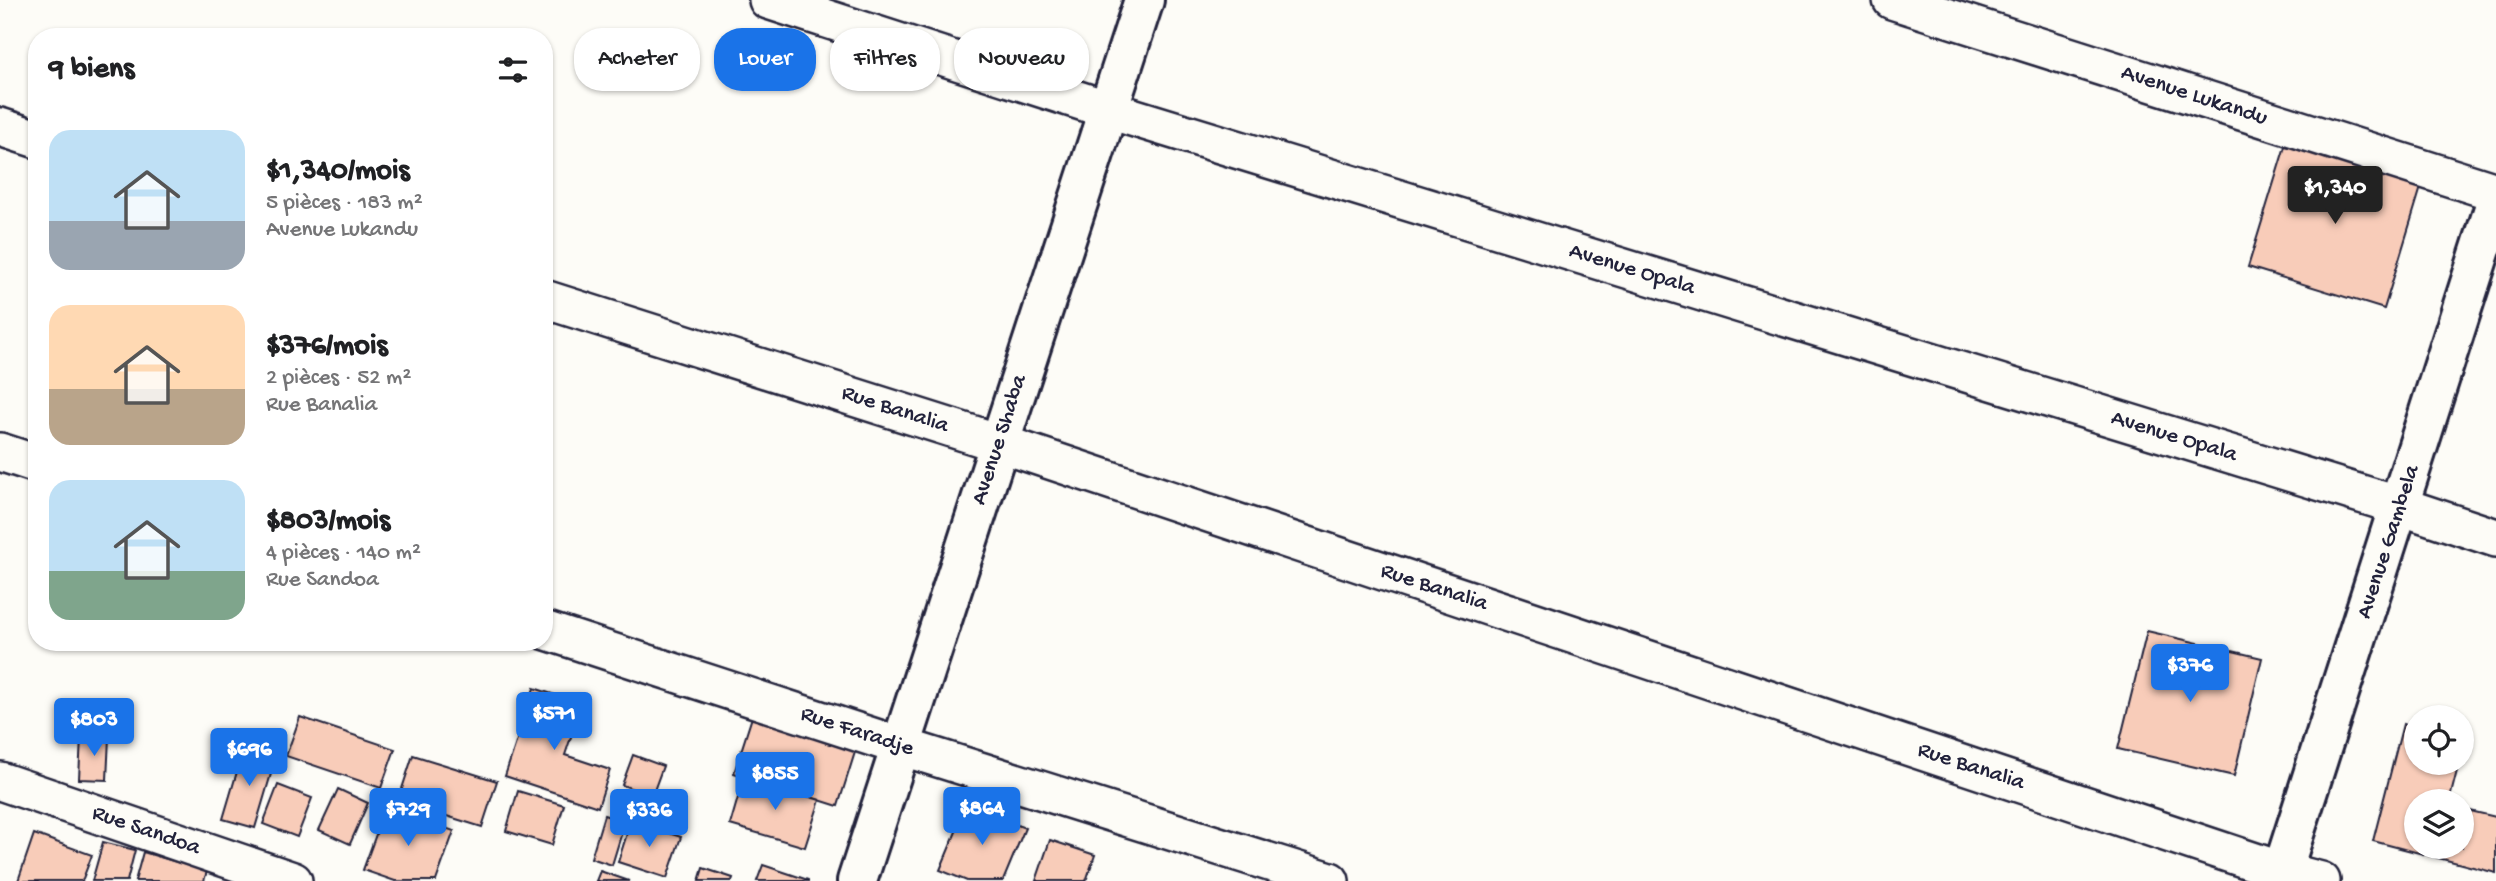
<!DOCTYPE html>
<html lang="fr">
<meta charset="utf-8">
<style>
body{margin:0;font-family:"Gochi Hand",sans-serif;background:#f6f6f6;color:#202124;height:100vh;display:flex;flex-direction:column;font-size:26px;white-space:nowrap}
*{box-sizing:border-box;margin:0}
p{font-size:23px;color:#757577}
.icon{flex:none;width:38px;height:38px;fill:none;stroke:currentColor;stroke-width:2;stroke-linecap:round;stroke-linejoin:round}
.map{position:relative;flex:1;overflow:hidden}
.details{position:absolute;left:28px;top:28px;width:525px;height:623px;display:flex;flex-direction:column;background:#fff;border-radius:28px;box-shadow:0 2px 5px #0004}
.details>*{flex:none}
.guide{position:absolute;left:574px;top:28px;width:665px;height:63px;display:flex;gap:14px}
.fabs{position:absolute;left:2404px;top:705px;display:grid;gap:14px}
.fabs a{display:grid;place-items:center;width:70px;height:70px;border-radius:50%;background:#fff;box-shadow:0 2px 5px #0004;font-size:35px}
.price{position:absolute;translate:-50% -60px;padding:0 16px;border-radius:7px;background:#1a73e8;color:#fff;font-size:23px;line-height:46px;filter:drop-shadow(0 2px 4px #0008)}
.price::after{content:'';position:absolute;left:50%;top:42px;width:21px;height:16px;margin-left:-10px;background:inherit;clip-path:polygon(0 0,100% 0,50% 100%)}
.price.active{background:#222;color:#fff}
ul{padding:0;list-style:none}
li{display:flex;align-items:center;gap:21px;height:175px;padding:0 21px}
li span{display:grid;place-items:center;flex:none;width:196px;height:140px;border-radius:21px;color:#555}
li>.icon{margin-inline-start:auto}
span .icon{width:84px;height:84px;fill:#fffc;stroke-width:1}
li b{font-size:30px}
h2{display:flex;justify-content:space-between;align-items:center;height:84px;padding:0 21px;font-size:30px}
.chip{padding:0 24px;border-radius:28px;background:#fff;box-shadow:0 2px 5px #0004;font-size:24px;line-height:63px}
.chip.active{background:#1a73e8;color:#fff}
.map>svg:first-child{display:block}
</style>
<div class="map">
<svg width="2496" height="881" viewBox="0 0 2496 881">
<rect width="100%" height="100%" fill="#fdfcf7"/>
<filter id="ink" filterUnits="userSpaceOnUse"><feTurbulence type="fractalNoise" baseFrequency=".0143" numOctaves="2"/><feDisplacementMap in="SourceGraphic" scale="14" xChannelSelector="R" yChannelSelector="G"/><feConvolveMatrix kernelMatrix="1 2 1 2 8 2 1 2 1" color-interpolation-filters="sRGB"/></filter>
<g filter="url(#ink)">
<g fill="#f8ccb9" stroke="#22223b" stroke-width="2">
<path d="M2286,143L2422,184L2384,309L2248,267Z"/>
<path d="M2147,631L2262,658L2234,776L2118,749Z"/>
<path d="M534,688L582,704L565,755L610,770L598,807L505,776Z"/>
<path d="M300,717L395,749L381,788L286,756Z"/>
<path d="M752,717L856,749L838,806L734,773Z"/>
<path d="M2403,724L2417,728V763H2459L2449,802H2417V847H2462V809L2496,817V873L2373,841Z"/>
<path d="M81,736L109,737L107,780L79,779Z"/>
<path d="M244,748L276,757L255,828L223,819Z"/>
<path d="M413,755L497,781L482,827L398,801Z"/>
<path d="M633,755L663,766L652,796L622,785Z"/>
<path d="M744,777L820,800L805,847L730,825Z"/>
<path d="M278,785L312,798L297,837L263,824Z"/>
<path d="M338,789L368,803L350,844L319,830Z"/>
<path d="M518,791L564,805L552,845L506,831Z"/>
<path d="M967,805L1025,828L1003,881H967L940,870Z"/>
<path d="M386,807L454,831L436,881H395L363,870Z"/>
<path d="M604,815L625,822L612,865L591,858Z"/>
<path d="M631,821L681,837L667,878L618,862Z"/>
<path d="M34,834L92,855L82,881H18Z"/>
<path d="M1050,840L1095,855L1086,881H1036Z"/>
<path d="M103,842L135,850L127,881H92Z"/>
<path d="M143,852L207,871L204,881H135Z"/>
<path d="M763,865L808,880V881H757Z"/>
<path d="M703,868L733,878L732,881H699Z"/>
<path d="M600,871L629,881H596Z"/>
</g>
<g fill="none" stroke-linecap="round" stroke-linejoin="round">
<g stroke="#22223b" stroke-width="42">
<g id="street">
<path d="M768,0L1109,110L2400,506L2496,538"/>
<path d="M1892,0L2496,192"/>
<path d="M0,127L37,139"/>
<path d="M544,299L999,443L2282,871L2321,881"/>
<path d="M0,452L37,464"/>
<path d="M544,630L900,746L1330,881"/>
<path d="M0,781L293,881"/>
</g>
</g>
<g stroke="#22223b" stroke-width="44">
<g id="secondary">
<path d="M857,881L1144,0"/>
<path d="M2279,881L2496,202"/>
</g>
</g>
<use href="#street" stroke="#fdfcf7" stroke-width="37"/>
<use href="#secondary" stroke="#fdfcf7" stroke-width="38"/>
</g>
</g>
<g text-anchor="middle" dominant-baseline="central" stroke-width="6" stroke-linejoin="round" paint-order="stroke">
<g font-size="23" fill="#22223b" stroke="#fdfcf7">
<text transform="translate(2194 96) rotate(18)">Avenue Lukandu</text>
<text transform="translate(1632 270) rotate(17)">Avenue Opala</text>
<text transform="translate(895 410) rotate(18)">Rue Banalia</text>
<text transform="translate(2174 437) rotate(17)">Avenue Opala</text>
<text transform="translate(1000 440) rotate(-72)">Avenue Shaba</text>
<text transform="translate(2389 542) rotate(-72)">Avenue Gambela</text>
<text transform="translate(1434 588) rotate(18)">Rue Banalia</text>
<text transform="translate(857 732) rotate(18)">Rue Faradje</text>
<text transform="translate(1971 767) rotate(18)">Rue Banalia</text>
<text transform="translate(146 831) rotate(19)">Rue Sandoa</text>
</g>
</g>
</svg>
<div class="fabs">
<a><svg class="icon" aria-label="locate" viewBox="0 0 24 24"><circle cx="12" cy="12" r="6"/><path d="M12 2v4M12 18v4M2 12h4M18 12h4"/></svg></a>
<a><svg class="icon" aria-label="layers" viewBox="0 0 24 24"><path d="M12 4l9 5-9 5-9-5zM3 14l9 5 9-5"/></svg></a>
</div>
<b class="price active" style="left:2335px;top:226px">$1,340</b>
<b class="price" style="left:2190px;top:704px">$376</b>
<b class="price" style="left:554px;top:752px">$571</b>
<b class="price" style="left:94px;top:758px">$803</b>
<b class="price" style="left:249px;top:788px">$696</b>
<b class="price" style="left:775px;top:812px">$855</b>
<b class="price" style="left:982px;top:847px">$864</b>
<b class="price" style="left:408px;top:848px">$729</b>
<b class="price" style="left:649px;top:849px">$336</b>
<div class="guide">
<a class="chip">Acheter</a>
<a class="chip active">Louer</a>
<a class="chip">Filtres</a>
<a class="chip">Nouveau</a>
</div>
<section class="details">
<h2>9 biens<svg class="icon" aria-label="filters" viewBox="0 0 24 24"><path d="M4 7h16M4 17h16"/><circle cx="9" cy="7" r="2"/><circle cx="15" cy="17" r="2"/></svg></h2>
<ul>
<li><span style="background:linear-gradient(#bfe0f5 65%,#9aa5b1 0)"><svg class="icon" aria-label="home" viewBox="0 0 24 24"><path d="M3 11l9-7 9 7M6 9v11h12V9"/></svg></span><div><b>$1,340/mois</b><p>5 pièces · 183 m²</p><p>Avenue Lukandu</p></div></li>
<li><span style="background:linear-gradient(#ffd9b3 60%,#b9a48a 0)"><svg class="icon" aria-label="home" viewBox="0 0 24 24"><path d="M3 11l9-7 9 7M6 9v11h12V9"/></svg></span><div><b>$376/mois</b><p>2 pièces · 52 m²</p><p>Rue Banalia</p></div></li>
<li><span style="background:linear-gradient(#bfe0f5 65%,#7fa58c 0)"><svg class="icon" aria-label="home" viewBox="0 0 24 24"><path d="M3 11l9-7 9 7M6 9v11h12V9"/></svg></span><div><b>$803/mois</b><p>4 pièces · 140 m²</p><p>Rue Sandoa</p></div></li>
</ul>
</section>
</div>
